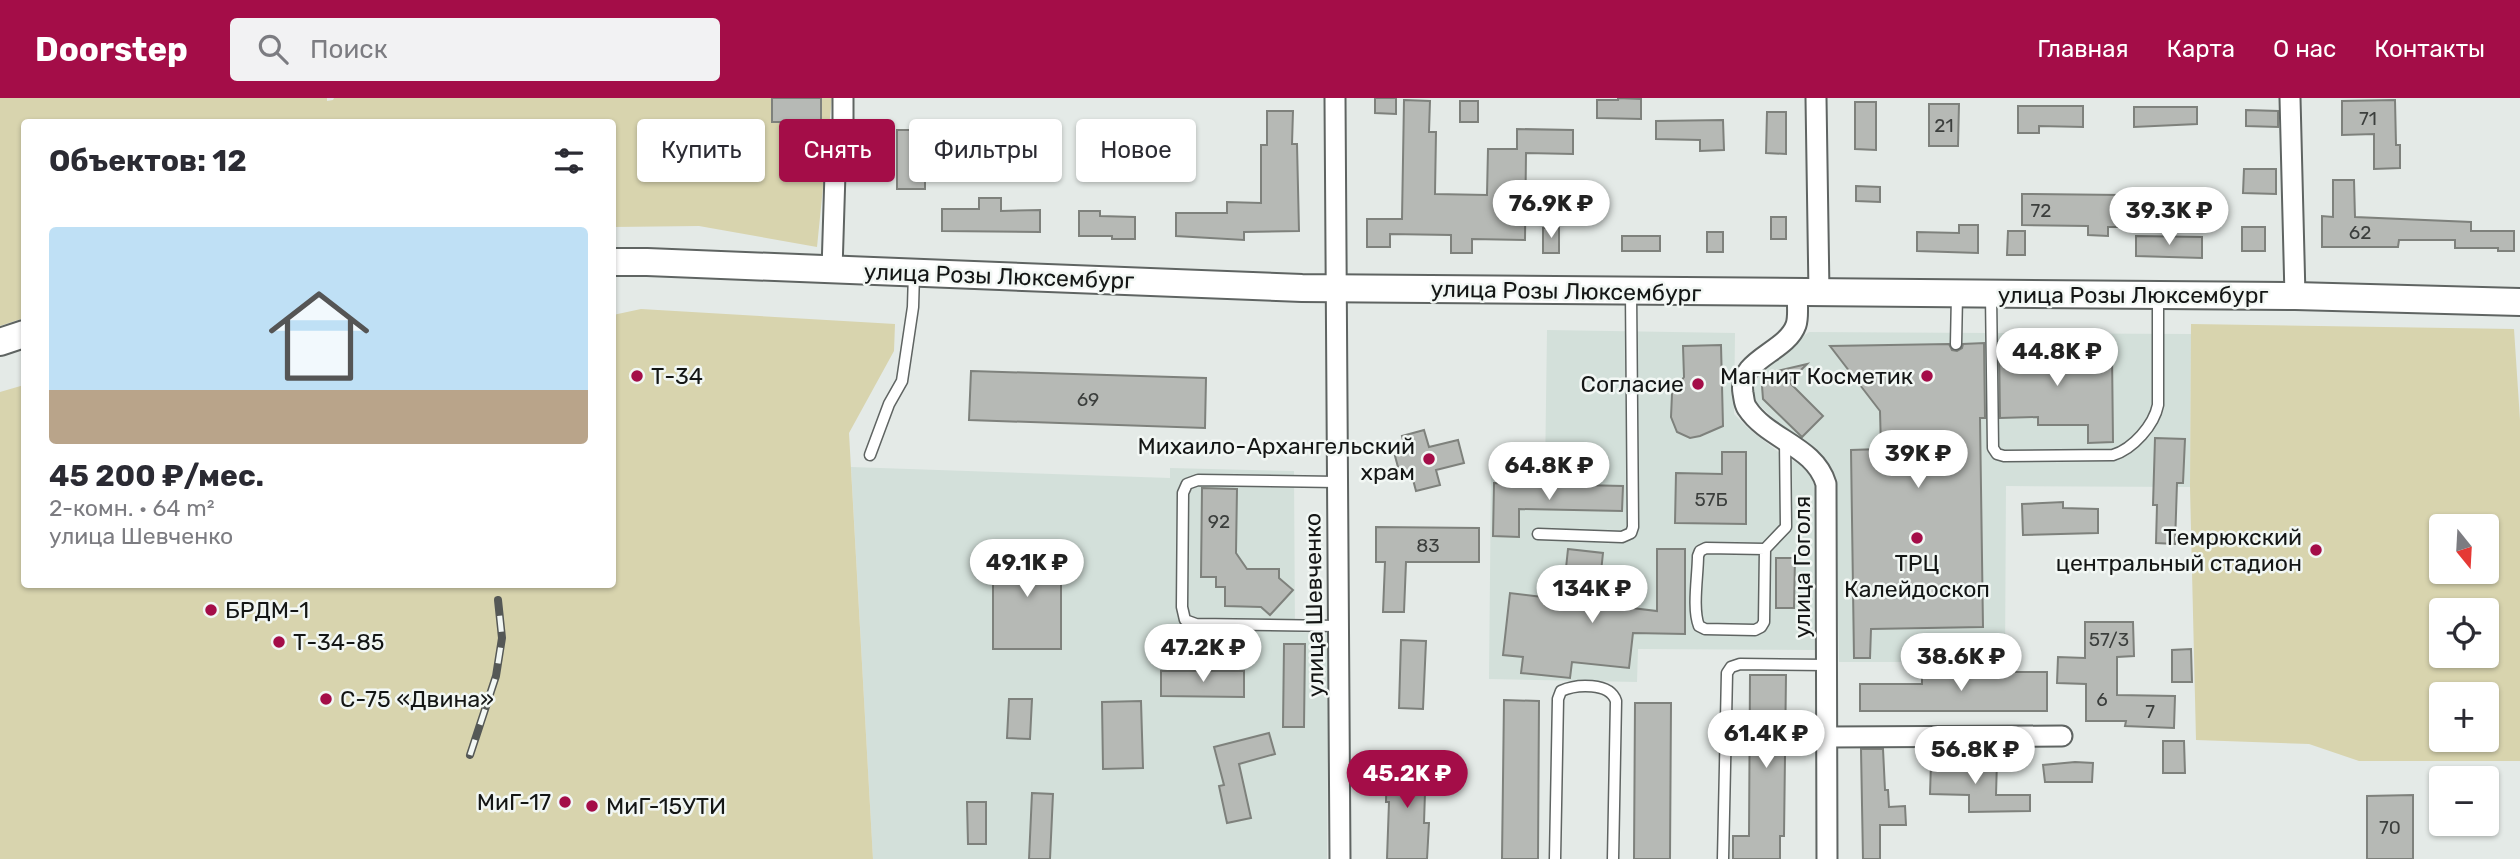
<!DOCTYPE html>
<html lang="ru">
<meta charset="utf-8">
<style>
body{margin:0;font-family:Rubik,sans-serif;background:#f2f2f3;color:#2b2b33;height:100vh;display:flex;flex-direction:column;font-size:26px;white-space:nowrap}
*{box-sizing:border-box;margin:0}
p{font-size:23px;color:#7c7c81}
.icon{flex:none;width:38px;height:38px;fill:none;stroke:currentColor;stroke-width:2;stroke-linecap:round;stroke-linejoin:round}
.map{position:relative;flex:1;overflow:hidden}
.panel{position:absolute;left:21px;top:21px;width:595px;height:469px;display:flex;flex-direction:column;background:#fff;border-radius:7px;box-shadow:0 2px 5px #0004}
.panel>*{flex:none}
.top-card{position:absolute;left:637px;top:21px;width:665px;height:63px;display:flex;gap:14px}
.needle{width:46px;rotate:162deg}
.tools{position:absolute;left:2429px;top:416px;display:grid;gap:14px}
.tools a{display:grid;place-items:center;width:70px;height:70px;border-radius:7px;background:#fff;box-shadow:0 2px 5px #0004;font-size:35px}
.price{position:absolute;translate:-50% -60px;padding:0 16px;border-radius:24px;background:#fff;color:#222;font-size:23px;line-height:46px;filter:drop-shadow(0 2px 4px #0008)}
.price::after{content:'';position:absolute;left:50%;top:42px;width:21px;height:16px;margin-left:-10px;background:inherit;clip-path:polygon(0 0,100% 0,50% 100%)}
.price.on{background:#a40d48;color:#fff}
ul{padding:0;list-style:none}
li{display:grid;align-content:center;gap:14px;height:371px;padding:0 28px}
li span{display:grid;place-items:center;height:217px;border-radius:7px;color:#555}
li>.icon{margin-inline-start:auto}
span .icon{width:126px;height:126px;fill:#fffc;stroke-width:1}
li b{font-size:30px}
h2{display:flex;justify-content:space-between;align-items:center;height:84px;padding:0 28px;font-size:30px}
.tag{padding:0 24px;border-radius:7px;background:#fff;box-shadow:0 2px 5px #0004;font-size:24px;line-height:63px}
.tag.on{background:#a40d48;color:#fff}
header{display:flex;align-items:center;gap:42px;box-sizing:border-box;height:98px;padding:0 35px;background:#a40d48;color:#fff}
header strong{font-size:33px}
nav{display:flex;gap:38px;margin-inline-start:auto;font-size:24px}
.search{width:490px;height:63px;background:#f2f2f3;display:flex;align-items:center;gap:18px;box-sizing:border-box;padding:0 24px;border-radius:7px;color:#7c7c81;font-size:26px}
.map>svg:first-child{display:block}
</style>
<header>
<strong>Doorstep</strong>
<div class="search"><svg class="icon" aria-label="search" viewBox="0 0 24 24"><circle cx="10" cy="10" r="6"/><path d="M15 15l6 6"/></svg>Поиск</div>
<nav><a>Главная</a><a>Карта</a><a>О нас</a><a>Контакты</a></nav>
</header>
<div class="map">
<svg width="2520" height="761" viewBox="0 0 2520 761">
<rect width="100%" height="100%" fill="#e4eae7"/>
<g fill="#d3e0da">
<path d="M1547,232L1735,235L1734,316L1749,331L1781,356L1817,376L1816,552L1638,551L1637,584L1489,581L1491,375L1545,376Z"/>
<path d="M1809,234L2191,236L2190,389L2006,388L2005,564H1839L1835,378L1828,366L1789,335L1756,304L1753,293L1755,279L1768,265Z"/>
<path d="M851,369L1170,380V370L1294,373L1295,534L1329,535L1327,761H873Z"/>
</g>
<g fill="#d8d4ae" fill-rule="evenodd">
<path d="M0,0H327V3L333,2L334,0H832L817,149L699,128L613,129L612,24H24V220L0,228Z"/>
<path d="M641,211L895,226L894,253L849,335L873,761H0V294L24,287V486H612L613,217Z"/>
<path d="M2191,226L2514,231L2520,322V663H2359L2309,646L2196,642L2190,389ZM2441,429H2487V474H2441ZM2441,513H2487V558H2441ZM2441,597H2487V642H2441Z"/>
</g>
<g fill="#b6b9b5" stroke="#7e817c" stroke-width="2">
<rect x="772" y="0" width="49" height="24"/>
<path d="M1375,0H1396V16L1375,15Z"/>
<path d="M1618,0L1641,1V21L1597,20V2H1618Z"/>
<path d="M1404,2L1430,3L1429,34H1436L1435,96L1487,97L1488,51H1517V31L1573,32V56L1526,55L1525,142L1472,141V155H1451V137L1390,136V149H1367V121H1402Z"/>
<path d="M2395,2L2396,47H2400V70L2374,71V36L2342,37V3Z"/>
<rect x="1460" y="3" width="18" height="21"/>
<path d="M1855,4H1876V52L1855,51Z"/>
<path d="M1929,6H1959L1958,48H1929Z"/>
<path d="M2018,8H2083V29L2039,28V35H2018Z"/>
<path d="M2134,9H2197V26L2134,29Z"/>
<path d="M2246,12L2278,13V29L2246,28Z"/>
<path d="M1267,13H1293L1292,46H1297L1299,133L1244,134V142L1176,138V115H1227V104L1261,105V47H1267Z"/>
<path d="M1767,14H1786V56L1766,55Z"/>
<path d="M1723,22L1724,52L1700,53V42L1656,41V23Z"/>
<path d="M897,32H918V65H925V91H897Z"/>
<path d="M949,49H977L978,75H950Z"/>
<path d="M2244,71H2276V96L2243,95Z"/>
<path d="M2333,82H2354L2355,119L2471,124V133H2514V153H2498V150H2455V142H2399L2398,149H2322V118L2333,119Z"/>
<path d="M1856,88L1880,89V104L1856,103Z"/>
<path d="M2022,96L2122,97V129H2108V138L2088,137V128L2022,127Z"/>
<path d="M979,100H1001V113L1040,112V134L942,133V111H979Z"/>
<path d="M1079,113H1100V118L1135,119V141H1112V138H1079Z"/>
<rect x="1771" y="119" width="15" height="22"/>
<path d="M1959,127H1978V155L1917,153V134L1959,135Z"/>
<rect x="2242" y="129" width="23" height="24"/>
<rect x="1543" y="130" width="16" height="25"/>
<path d="M2008,133H2025V157H2007Z"/>
<rect x="1707" y="134" width="16" height="20"/>
<rect x="1622" y="138" width="38" height="15"/>
<path d="M2136,138L2202,139V160L2136,158Z"/>
<path d="M2004,241H2037V256H2112L2113,344L2088,345V327H2038V319L2000,320L1999,245H2004Z"/>
<path d="M1984,245L1985,320H1980L1983,529L1871,531L1870,560H1854L1851,352L1881,351L1880,313L1830,248L1949,246L1952,252L1957,253L1962,250L1963,246Z"/>
<path d="M1721,247L1723,328L1700,338L1690,340L1677,334L1671,319L1672,296L1684,279L1683,248Z"/>
<path d="M1807,266L1789,284L1823,318L1802,339L1763,301L1762,288L1777,273Z"/>
<path d="M971,273L1206,280L1205,330L969,322Z"/>
<path d="M1424,332L1429,349L1458,342L1464,365L1436,372L1440,387L1416,393L1412,378L1401,380L1395,358L1406,355L1402,338Z"/>
<path d="M2155,340L2185,341L2183,385H2177L2175,446L2156,445L2157,407H2153Z"/>
<path d="M1722,354H1746V426L1675,425L1676,375L1722,376Z"/>
<path d="M1494,385L1623,388L1622,413L1519,411V439L1493,438Z"/>
<path d="M1202,390L1237,391L1236,455L1247,471H1279V480L1293,492L1270,517L1261,509L1225,508V489H1216V479H1201Z"/>
<path d="M2063,404V410L2098,411V435L2023,437L2022,406Z"/>
<path d="M1376,429L1479,430V464H1406L1404,514H1383L1385,464H1376Z"/>
<rect x="993" y="451" width="68" height="100"/>
<path d="M1568,451L1603,455L1601,474L1566,470Z"/>
<path d="M1657,451H1685V536L1633,535L1629,570L1572,564L1570,580L1521,575L1523,559L1503,557L1510,495L1657,513Z"/>
<path d="M1776,460H1795L1794,510H1776Z"/>
<path d="M2085,524H2133L2134,558L2117,559V597L2175,598L2174,630L2125,628L2126,623H2086V586L2057,585L2058,559L2085,560Z"/>
<path d="M1401,542L1426,543L1423,611L1399,610Z"/>
<path d="M1284,546H1305L1304,629H1283Z"/>
<path d="M2191,551L2192,584H2172V552Z"/>
<path d="M1161,573H1244V599L1161,598Z"/>
<path d="M1922,574H2047V613H1860V586H1922Z"/>
<path d="M1750,577H1786L1784,738H1780V761H1733V738H1749Z"/>
<path d="M1009,601H1032L1030,641L1007,640Z"/>
<path d="M1504,602L1539,603L1538,761H1502Z"/>
<path d="M1141,603L1143,670L1103,671L1102,604Z"/>
<path d="M1635,605H1671L1670,761H1634Z"/>
<path d="M1269,635L1275,656L1239,666L1251,720L1227,725L1219,688L1224,687L1214,649Z"/>
<path d="M2163,643H2184L2185,675H2163Z"/>
<path d="M1861,651H1883L1885,692H1888L1889,709L1905,708L1906,727H1880V761H1863Z"/>
<path d="M1387,662L1426,663L1424,725H1429L1427,761H1387L1389,704H1386Z"/>
<path d="M1971,663H1997L1996,697H2030V713L1969,714V697L1930,696L1931,664Z"/>
<path d="M2075,664L2093,665L2092,684H2045L2043,667Z"/>
<path d="M1032,695L1053,696L1050,761H1029Z"/>
<path d="M2413,697V761H2367V698Z"/>
<path d="M967,704H986V746H968Z"/>
</g>
<g fill="none" stroke-linecap="round" stroke-linejoin="round">
<g stroke="#5f6462" stroke-width="13">
<g id="service">
<path d="M1991,196L1993,350L1997,356L2004,358L2113,357C2133,351 2154,327 2158,307V198"/>
<path d="M1956,246L1957,197"/>
<path d="M870,357L889,306L902,283L913,209L914,175"/>
<path d="M1337,384L1198,382L1187,386L1183,395L1182,509L1185,522L1196,526L1338,528"/>
<path d="M1538,436L1622,439L1631,435L1633,429L1631,194"/>
<path d="M1765,451L1764,524L1761,529L1755,532L1705,531L1699,528C1692,511 1698,477 1698,458L1700,453L1706,450L1765,451L1786,429L1785,343"/>
<path d="M1555,761L1558,601L1561,593C1576,586 1610,584 1616,603L1613,761"/>
<path d="M1723,761L1727,575L1731,569L1740,566L1827,567"/>
</g>
</g>
<g stroke="#5f6462" stroke-width="23">
<g id="minor">
<path d="M1335,0L1340,761"/>
<path d="M1816,0L1819,195"/>
<path d="M2290,0L2295,198"/>
<path d="M832,172L835,75L843,22V0"/>
<path d="M1797,195C1797,204 1799,218 1796,227C1786,255 1737,261 1743,295C1744,300 1744,306 1747,310C1768,342 1815,348 1826,386L1827,761"/>
<path d="M1827,639L2062,638"/>
</g>
</g>
<g stroke="#5f6462" stroke-width="30">
<g id="secondary">
<path d="M612,164H647L1302,190L2295,198L2520,204"/>
<path d="M0,244L24,236"/>
</g>
</g>
<use href="#service" stroke="#fff" stroke-width="10"/>
<use href="#minor" stroke="#fff" stroke-width="19"/>
<use href="#secondary" stroke="#fff" stroke-width="26"/>
<g stroke="#555856" stroke-width="8">
<path id="rail" d="M470,657L496,578L502,540L498,502"/>
</g>
<use href="#rail" stroke="#f2f7f4" stroke-width="5" stroke-dasharray="16" stroke-linecap="butt"/>
</g>
<g fill="#a40d48" stroke="#f2f7f4" stroke-width="2.5">
<circle cx="637" cy="278" r="7"/>
<circle cx="1927" cy="278" r="7"/>
<circle cx="1698" cy="286" r="7"/>
<circle cx="1429" cy="361" r="7"/>
<circle cx="1917" cy="440" r="7"/>
<circle cx="2316" cy="452" r="7"/>
<circle cx="211" cy="512" r="7"/>
<circle cx="279" cy="544" r="7"/>
<circle cx="326" cy="601" r="7"/>
<circle cx="565" cy="704" r="7"/>
<circle cx="592" cy="708" r="7"/>
</g>
<g text-anchor="middle" dominant-baseline="central" stroke-width="5" stroke-linejoin="round" paint-order="stroke">
<g font-size="19" fill="#3c3f3d">
<text x="2368" y="20">71</text>
<text x="1944" y="27">21</text>
<text x="2041" y="112">72</text>
<text x="2360" y="134">62</text>
<text x="1088" y="301">69</text>
<text x="1711" y="401">57Б</text>
<text x="1219" y="423">92</text>
<text x="1428" y="447">83</text>
<text x="2109" y="541">57/3</text>
<text x="2102" y="601">6</text>
<text x="2150" y="613">7</text>
<text x="2390" y="729">70</text>
</g>
<g font-size="23" fill="#141615" stroke="#f2f7f4">
<text transform="translate(999 178) rotate(2)">улица Розы Люксембург</text>
<text transform="translate(1566 193) rotate(1)">улица Розы Люксембург</text>
<text x="2133" y="197">улица Розы Люксембург</text>
<text transform="translate(1802 469) rotate(-90)">улица Гоголя</text>
<text transform="translate(1314 507) rotate(-91)">улица Шевченко</text>
</g>
<g font-size="23" fill="#141615" stroke="#f2f7f4" text-anchor="start">
<text x="651" y="278">Т-34</text>
<text x="1913" y="278" text-anchor="end">Магнит Косметик</text>
<text x="1684" y="286" text-anchor="end">Согласие</text>
<text x="1415" y="348" text-anchor="end">Михаило-Архангельский<tspan x="1415" dy="26">храм</tspan></text>
<text x="2302" y="439" text-anchor="end">Темрюкский<tspan x="2302" dy="26">центральный стадион</tspan></text>
<text x="1917" y="465" text-anchor="middle">ТРЦ<tspan x="1917" dy="26">Калейдоскоп</tspan></text>
<text x="225" y="512">БРДМ-1</text>
<text x="293" y="544">Т-34-85</text>
<text x="340" y="601">С-75 «Двина»</text>
<text x="551" y="704" text-anchor="end">МиГ-17</text>
<text x="606" y="708">МиГ-15УТИ</text>
</g>
</g>
</svg>
<div class="tools">
<a><svg class="needle" viewBox="-14 -14 28 28"><path d="M0-13l5 13h-10z" fill="#e53935"/><path d="M0 13l5-13h-10z" fill="#7c7c81"/></svg></a>
<a><svg class="icon" aria-label="locate" viewBox="0 0 24 24"><circle cx="12" cy="12" r="6"/><path d="M12 2v4M12 18v4M2 12h4M18 12h4"/></svg></a>
<a>+</a>
<a>−</a>
</div>
<b class="price" style="left:1551px;top:142px">76.9K ₽</b>
<b class="price" style="left:2169px;top:149px">39.3K ₽</b>
<b class="price" style="left:2057px;top:290px">44.8K ₽</b>
<b class="price" style="left:1918px;top:392px">39K ₽</b>
<b class="price" style="left:1549px;top:404px">64.8K ₽</b>
<b class="price" style="left:1027px;top:501px">49.1K ₽</b>
<b class="price" style="left:1592px;top:527px">134K ₽</b>
<b class="price" style="left:1203px;top:586px">47.2K ₽</b>
<b class="price" style="left:1961px;top:595px">38.6K ₽</b>
<b class="price" style="left:1766px;top:672px">61.4K ₽</b>
<b class="price" style="left:1975px;top:688px">56.8K ₽</b>
<b class="price on" style="left:1407px;top:712px">45.2K ₽</b>
<div class="top-card">
<a class="tag">Купить</a>
<a class="tag on">Снять</a>
<a class="tag">Фильтры</a>
<a class="tag">Новое</a>
</div>
<section class="panel">
<h2>Объектов: 12<svg class="icon" aria-label="filters" viewBox="0 0 24 24"><path d="M4 7h16M4 17h16"/><circle cx="9" cy="7" r="2"/><circle cx="15" cy="17" r="2"/></svg></h2>
<ul>
<li><span style="background:linear-gradient(#bfe0f5 75%,#b9a48a 0)"><svg class="icon" aria-label="home" viewBox="0 0 24 24"><path d="M3 11l9-7 9 7M6 9v11h12V9"/></svg></span><div><b>45 200 ₽/мес.</b><p>2-комн. · 64 m²</p><p>улица Шевченко</p></div></li>
</ul>
</section>
</div>
